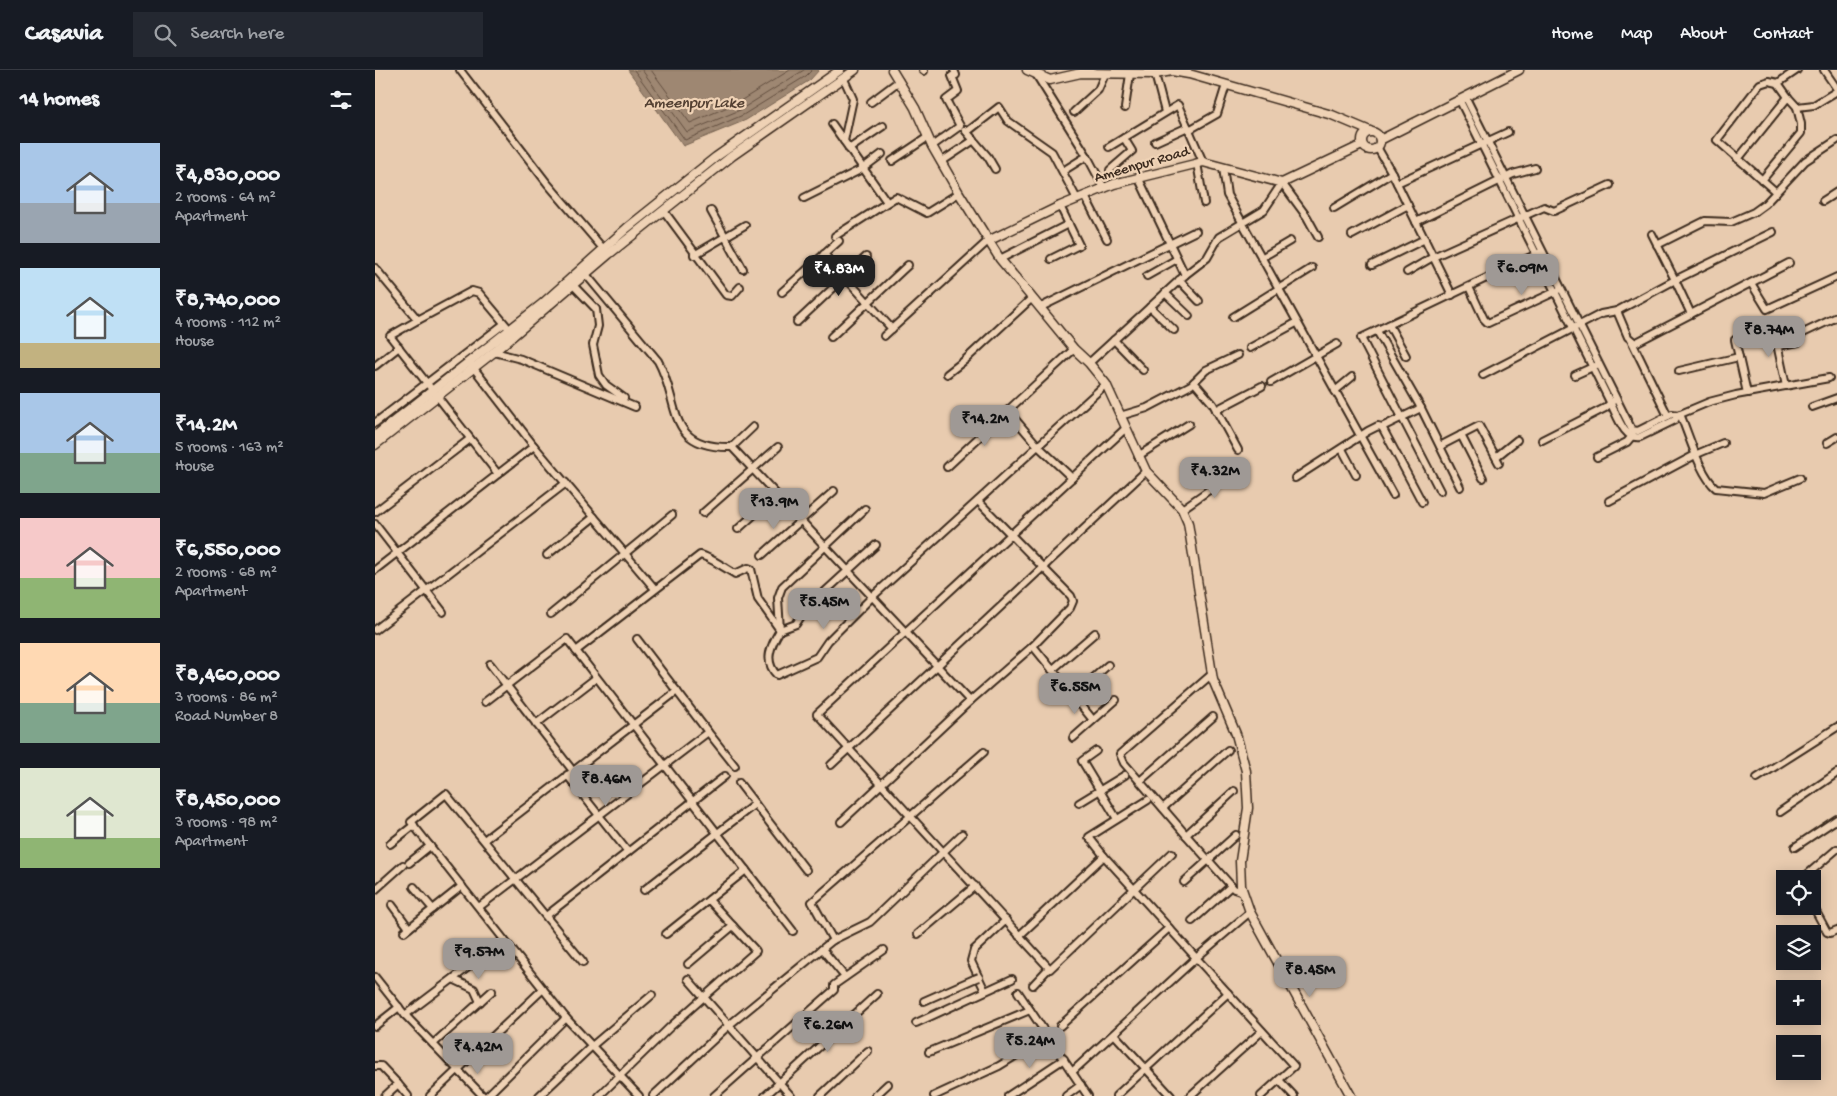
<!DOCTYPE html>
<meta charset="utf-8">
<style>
body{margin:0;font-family:"Gochi Hand",sans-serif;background:#242831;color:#f1f3f6;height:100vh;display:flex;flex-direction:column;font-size:19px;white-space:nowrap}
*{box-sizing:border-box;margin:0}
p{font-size:16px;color:#9ea1a6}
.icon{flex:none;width:28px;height:28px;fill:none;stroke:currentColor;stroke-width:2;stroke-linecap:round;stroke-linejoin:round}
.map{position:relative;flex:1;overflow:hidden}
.details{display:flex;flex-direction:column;background:#171b24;width:375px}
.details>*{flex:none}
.buttons{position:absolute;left:1401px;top:800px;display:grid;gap:10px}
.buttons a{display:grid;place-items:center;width:45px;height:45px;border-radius:0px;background:#171b24;box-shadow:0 2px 12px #0003;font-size:25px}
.price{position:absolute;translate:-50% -42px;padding:0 11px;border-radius:10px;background:#9f9995;color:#111;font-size:16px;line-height:32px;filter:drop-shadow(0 1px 2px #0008)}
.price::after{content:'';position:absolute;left:50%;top:30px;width:15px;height:11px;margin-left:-8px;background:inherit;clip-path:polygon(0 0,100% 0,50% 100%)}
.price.selected{background:#222;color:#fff}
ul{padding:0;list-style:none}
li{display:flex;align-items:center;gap:15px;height:125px;padding:0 20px}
li span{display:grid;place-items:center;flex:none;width:140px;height:100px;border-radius:0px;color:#555}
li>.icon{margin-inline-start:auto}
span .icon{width:60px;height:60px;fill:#fffc;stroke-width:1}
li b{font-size:21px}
h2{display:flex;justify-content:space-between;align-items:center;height:60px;padding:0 20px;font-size:21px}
header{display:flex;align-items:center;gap:30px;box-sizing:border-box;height:70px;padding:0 25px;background:#171b24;border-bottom:1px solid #363941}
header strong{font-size:24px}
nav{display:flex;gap:28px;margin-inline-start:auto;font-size:18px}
.search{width:350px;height:45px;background:#242831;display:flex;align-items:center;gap:12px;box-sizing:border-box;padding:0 18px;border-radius:0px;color:#9ea1a6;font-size:19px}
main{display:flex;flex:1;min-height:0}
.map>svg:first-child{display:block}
</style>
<header>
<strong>Casavia</strong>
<div class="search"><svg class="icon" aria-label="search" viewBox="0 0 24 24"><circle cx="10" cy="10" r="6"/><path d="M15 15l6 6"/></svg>Search here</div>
<nav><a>Home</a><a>Map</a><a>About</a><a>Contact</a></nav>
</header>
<main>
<section class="details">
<h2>14 homes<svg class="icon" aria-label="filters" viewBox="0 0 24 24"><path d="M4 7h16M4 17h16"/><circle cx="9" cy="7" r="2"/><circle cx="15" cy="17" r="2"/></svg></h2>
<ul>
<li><span style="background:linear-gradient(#a9c7e8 60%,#9aa5b1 0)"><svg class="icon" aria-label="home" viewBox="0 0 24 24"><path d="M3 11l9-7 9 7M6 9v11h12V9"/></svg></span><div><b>₹4,830,000</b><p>2 rooms · 64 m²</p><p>Apartment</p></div></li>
<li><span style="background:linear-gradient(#bfe0f5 75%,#c2b280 0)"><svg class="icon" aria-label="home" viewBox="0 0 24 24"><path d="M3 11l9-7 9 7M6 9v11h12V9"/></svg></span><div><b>₹8,740,000</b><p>4 rooms · 112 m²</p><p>House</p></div></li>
<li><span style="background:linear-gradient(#a9c7e8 60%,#7fa58c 0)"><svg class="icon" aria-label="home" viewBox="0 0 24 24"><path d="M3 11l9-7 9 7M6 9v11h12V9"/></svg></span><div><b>₹14.2M</b><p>5 rooms · 163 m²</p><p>House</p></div></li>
<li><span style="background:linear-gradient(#f6c9c9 60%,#8fb573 0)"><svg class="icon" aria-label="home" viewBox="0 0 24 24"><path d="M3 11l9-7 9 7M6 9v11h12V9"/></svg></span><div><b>₹6,550,000</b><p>2 rooms · 68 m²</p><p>Apartment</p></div></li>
<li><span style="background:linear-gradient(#ffd9b3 60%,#7fa58c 0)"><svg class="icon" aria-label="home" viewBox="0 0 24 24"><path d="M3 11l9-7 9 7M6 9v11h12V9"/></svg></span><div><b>₹8,460,000</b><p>3 rooms · 86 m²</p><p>Road Number 8</p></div></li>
<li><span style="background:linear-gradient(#dfe7d0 70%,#8fb573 0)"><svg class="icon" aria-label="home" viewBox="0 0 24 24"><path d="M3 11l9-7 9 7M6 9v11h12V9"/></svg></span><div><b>₹8,450,000</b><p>3 rooms · 98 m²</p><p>Apartment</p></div></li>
</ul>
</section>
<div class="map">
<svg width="1462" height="1026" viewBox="0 0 1462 1026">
<rect width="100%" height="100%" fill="#e8cbaf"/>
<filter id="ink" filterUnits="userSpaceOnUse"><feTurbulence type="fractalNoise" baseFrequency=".02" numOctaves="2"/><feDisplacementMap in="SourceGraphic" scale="10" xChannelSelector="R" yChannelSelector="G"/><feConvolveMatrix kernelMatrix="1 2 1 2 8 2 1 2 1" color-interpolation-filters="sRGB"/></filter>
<g filter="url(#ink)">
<path fill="#9e8772" stroke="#766250" d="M253,0H444L435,10L371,50L308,76Z"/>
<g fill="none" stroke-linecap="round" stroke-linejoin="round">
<g stroke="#634f40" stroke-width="1">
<path d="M259,0L310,70L368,45L431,6L437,0"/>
<path d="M267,0L312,62L365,40L429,0"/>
<path d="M276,0L315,53L362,33L415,0"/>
</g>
<g stroke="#3b2a1e" stroke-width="10">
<g id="minor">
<path d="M85,0L172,113L231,182"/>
<path d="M548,0L549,1"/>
<path d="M1449,0L1462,19"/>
<path d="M780,4L790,42"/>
<path d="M662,6L712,86L688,101"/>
<path d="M469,9L478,29L469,71L512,132"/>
<path d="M1413,27L1403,13L1422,0"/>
<path d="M1091,28L1257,360L1263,361L1297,344L1303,345"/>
<path d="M1085,31L1236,334C1242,345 1249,370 1265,367L1300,350L1303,345L1334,332L1361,325L1454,308"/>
<path d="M496,32L524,11"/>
<path d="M750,38L755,4"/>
<path d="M699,42L723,20L730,4"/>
<path d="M457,54L469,71"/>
<path d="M590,60L613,87L620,99"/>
<path d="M814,60L842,44L851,15"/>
<path d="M592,62L624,37L633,51L677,82L702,129"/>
<path d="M780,72L813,57"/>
<path d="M557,76L585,56L571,30L583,21L577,6L581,5L579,0"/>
<path d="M734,77L803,35L828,92"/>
<path d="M1002,77L1017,103L1077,225"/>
<path d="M474,79L508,56"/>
<path d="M712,86L729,118"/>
<path d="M1363,89L1413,27L1422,37L1439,35L1462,21"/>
<path d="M517,91L553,67"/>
<path d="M566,92L599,70"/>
<path d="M822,93L829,133"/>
<path d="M848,98L852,125L1018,425"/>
<path d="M735,100L757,81L749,68"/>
<path d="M764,109L810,205"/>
<path d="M1387,110L1426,63V54L1422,37"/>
<path d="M1022,113L1133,62"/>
<path d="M1401,122L1342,70L1385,14L1394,11L1403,13"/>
<path d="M710,126L732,169"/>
<path d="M429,128L487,99L507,84"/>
<path d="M1448,131L1462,122"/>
<path d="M959,138L1017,103"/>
<path d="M289,141L351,225L357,226L365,217"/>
<path d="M336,141L368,199"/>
<path d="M1041,152L1138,104L1160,98"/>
<path d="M977,165L1033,135"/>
<path d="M460,166L521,127L552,143L584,123"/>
<path d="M1282,175L1330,151L1356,152L1379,142L1390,134L1430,91L1462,70"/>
<path d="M449,184L517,259"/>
<path d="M319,185L370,155"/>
<path d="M886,188L915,171"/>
<path d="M625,189L694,154"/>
<path d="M676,189L704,175L685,136"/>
<path d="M997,195L1050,169"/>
<path d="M0,198L43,250L97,221L104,223L135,260"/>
<path d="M209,202L283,291C306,332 289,379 357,377L378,357"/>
<path d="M1032,202L1058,187L1169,137L1179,141L1235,115"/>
<path d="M772,206L802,189"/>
<path d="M804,210L824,231"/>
<path d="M1376,213L1392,239L1462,207"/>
<path d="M198,215L221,239L223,256L218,275L224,305L231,315L249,328"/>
<path d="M1094,217L1109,249L1113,253L1182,221"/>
<path d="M407,222L464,171"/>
<path d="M790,223L814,246"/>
<path d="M666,237L821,161"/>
<path d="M775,237L799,260"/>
<path d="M1242,241L1300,210L1277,164"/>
<path d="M1316,244L1300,210L1398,162"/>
<path d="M858,247L937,198"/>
<path d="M43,250L15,266L123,404"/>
<path d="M422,252L491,187"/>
<path d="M1014,255L1031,286"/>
<path d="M1398,255L1411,316"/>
<path d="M1002,261L1046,338L1085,417"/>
<path d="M1424,265L1462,247"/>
<path d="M509,266L613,171"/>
<path d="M456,267L533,195"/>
<path d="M739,270L768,300"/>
<path d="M1360,270L1372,323"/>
<path d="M1257,272L1293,346"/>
<path d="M1403,276L1423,272"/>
<path d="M875,278L921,253"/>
<path d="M119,282L146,289L260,337"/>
<path d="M94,292L159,376L280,519"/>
<path d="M714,293L810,205L832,188L844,167L889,140L907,113L932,147L943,167"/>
<path d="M0,296L24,277"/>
<path d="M1304,301L1364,287"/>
<path d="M572,304L590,290L657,228"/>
<path d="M1108,305L1226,244L1242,241L1253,267L1260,273L1414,193"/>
<path d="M1200,305L1220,296"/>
<path d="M819,312L838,334L863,380"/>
<path d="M896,312L962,274"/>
<path d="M960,321L977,307"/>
<path d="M1437,337L1462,328"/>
<path d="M841,340L887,316"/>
<path d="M633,341L663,376L697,408"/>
<path d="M1305,344C1314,365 1325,405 1341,418L1389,423L1425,408"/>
<path d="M745,346L772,338L816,315L831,300L863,285"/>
<path d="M0,353L129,254"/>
<path d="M1007,357L1047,432"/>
<path d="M751,358L442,644L675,899L797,783"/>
<path d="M1086,365L1108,408"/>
<path d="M1167,370L1230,338L1238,331"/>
<path d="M1452,373L1462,367"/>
<path d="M1065,376L1104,356L1124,393"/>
<path d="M357,377L595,631L466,752"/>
<path d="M967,379L981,405"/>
<path d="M763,386L814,354"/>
<path d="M1121,387L1142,370"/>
<path d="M1222,387L1252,372L1258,365"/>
<path d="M572,397L699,279"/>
<path d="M920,408L993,361L1003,356L1007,357L1046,338"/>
<path d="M1065,421L986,268L1166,182"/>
<path d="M603,431L696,526L698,531L695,538L658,576L718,650"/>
<path d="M1234,431L1322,384L1348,373"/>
<path d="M807,439L861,401"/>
<path d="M0,442L95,369"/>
<path d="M328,443L403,377"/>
<path d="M0,454L68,542"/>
<path d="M363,459L401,425"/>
<path d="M501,475L430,540L421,554L405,560C396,575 388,591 402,605L442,587L453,571L496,528L731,314"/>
<path d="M172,485L219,447"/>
<path d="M387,485L459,421"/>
<path d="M0,500L159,376"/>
<path d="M176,544L297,445"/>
<path d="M0,560L191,413"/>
<path d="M405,560L403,528L407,517L490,439"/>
<path d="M201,581L325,485C335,487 350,498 360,504L373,498L376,499L383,529L405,560"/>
<path d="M115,594L198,701"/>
<path d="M677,600L720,563"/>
<path d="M698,626L733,595"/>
<path d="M595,631L658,576"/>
<path d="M110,632L192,569L418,861"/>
<path d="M161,654L221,608"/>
<path d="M333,662L360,696"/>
<path d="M698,668L741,630"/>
<path d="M721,681L707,691L742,749"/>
<path d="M456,695L771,401"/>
<path d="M192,705L253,782"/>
<path d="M1382,708L1462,657"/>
<path d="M765,711L838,647"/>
<path d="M364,713L431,800"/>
<path d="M859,721L811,765L859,819L868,822"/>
<path d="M704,733L750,705"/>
<path d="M788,738L853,680"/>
<path d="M1405,742L1462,703"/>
<path d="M811,765L749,693L745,684L837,604"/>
<path d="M109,770L302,621"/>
<path d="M15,774L39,755"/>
<path d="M1420,777L1462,749"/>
<path d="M729,786L714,767L773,730"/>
<path d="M34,793L55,776"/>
<path d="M1427,809L1462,779"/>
<path d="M809,812L861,765"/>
<path d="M39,817L58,839"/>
<path d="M0,820L28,795"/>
<path d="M269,820L380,734"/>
<path d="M17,835L34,858"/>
<path d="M1438,836L1452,862L1455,863L1462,860"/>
<path d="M104,837L333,662L262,569"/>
<path d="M171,846L350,706"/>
<path d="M817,851L856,816"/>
<path d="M29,862L87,816"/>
<path d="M291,864L371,800"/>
<path d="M543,864L600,816"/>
<path d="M644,866L729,786L919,996L886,1026"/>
<path d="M458,870L437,832L609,682"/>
<path d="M447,879L470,907"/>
<path d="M313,894L358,856"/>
<path d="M0,907L30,945L108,1026"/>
<path d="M78,909L99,919L105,932"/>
<path d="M313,909L416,1026"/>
<path d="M658,915L674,898"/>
<path d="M610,921L596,891L599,880L631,850"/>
<path d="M643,922L713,1026"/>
<path d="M549,931L599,909"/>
<path d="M30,945L129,870"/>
<path d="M191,948L217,976L277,925"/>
<path d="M541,953L637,909"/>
<path d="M0,956L24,937"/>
<path d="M685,956L794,858"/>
<path d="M739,964L796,1026"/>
<path d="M58,974L117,921"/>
<path d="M554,982L655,940"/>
<path d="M0,996H6L23,1014"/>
<path d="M697,1002L821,888L875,842"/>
<path d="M904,1010L919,1026"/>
<path d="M10,1026L23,1014L33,1026"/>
<path d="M55,1026L168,919"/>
<path d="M112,1026L191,948L36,752L71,724L208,892"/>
<path d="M164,1026L217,976L264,1026"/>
<path d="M224,1026L295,957L381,881L334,830"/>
<path d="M278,1026L353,956L458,870L495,852L587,764"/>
<path d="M339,1026L459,920V915L509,880"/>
<path d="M390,1026L502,924"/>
<path d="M445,1026L493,981"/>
<path d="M500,1026L513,1014"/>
<path d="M559,1026L624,996L673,966"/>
<path d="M633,1026L689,989"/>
<path d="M691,1026L706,1015"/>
<path d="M741,1026L853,923"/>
<path d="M815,1026L887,961"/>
</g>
</g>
<g stroke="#3b2a1e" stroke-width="11">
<g id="tertiary">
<path d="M517,0L540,38L557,76L584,123L625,189L699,279L714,293L731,314L771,401L807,439L813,453L838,610L861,664L871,701L873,738L865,791L866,816L875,842L976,1026"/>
<path d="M652,0L675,10L706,3L780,4L797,1L814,4L957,45L995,61"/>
<circle cx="996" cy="71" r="9"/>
<path d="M1005,70L1144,0"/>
<path d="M613,171L685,136L739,114L828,92L907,113L987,75"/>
<path d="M0,366L167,234L252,158L341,87L465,0"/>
<path d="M0,375L119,282L234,184L357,86L480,0"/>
</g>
</g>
<use href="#minor" stroke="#efd2b5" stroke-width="6"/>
<use href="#tertiary" stroke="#efd2b5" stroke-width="8"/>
<g stroke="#3b2a1e" stroke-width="10" stroke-linecap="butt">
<path id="minor-bridge" d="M599,909L604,907"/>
</g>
<use href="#minor-bridge" stroke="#efd2b5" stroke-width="6"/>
</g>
</g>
<g text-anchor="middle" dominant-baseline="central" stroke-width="4.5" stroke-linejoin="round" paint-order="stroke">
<g font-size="15" fill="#3b2a1e" stroke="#efd2b5">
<text transform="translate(767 95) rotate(-16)">Ameenpur Road</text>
</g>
<g font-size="16" font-style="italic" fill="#544133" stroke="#efd2b5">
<text x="319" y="34">Ameenpur Lake</text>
</g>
</g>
</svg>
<div class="buttons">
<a><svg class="icon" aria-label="locate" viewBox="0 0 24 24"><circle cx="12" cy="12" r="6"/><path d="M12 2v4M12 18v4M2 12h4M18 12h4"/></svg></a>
<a><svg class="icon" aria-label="layers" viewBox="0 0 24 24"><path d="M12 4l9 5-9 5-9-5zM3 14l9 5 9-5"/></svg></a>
<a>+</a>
<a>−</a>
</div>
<b class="price" style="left:1147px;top:226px">₹6.09M</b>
<b class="price selected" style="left:464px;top:227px">₹4.83M</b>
<b class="price" style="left:1394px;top:288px">₹8.74M</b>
<b class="price" style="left:610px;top:377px">₹14.2M</b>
<b class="price" style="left:840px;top:429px">₹4.32M</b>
<b class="price" style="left:399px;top:460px">₹13.9M</b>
<b class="price" style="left:449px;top:560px">₹5.45M</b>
<b class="price" style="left:700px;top:645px">₹6.55M</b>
<b class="price" style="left:231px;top:737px">₹8.46M</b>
<b class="price" style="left:104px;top:910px">₹9.57M</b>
<b class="price" style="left:935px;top:928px">₹8.45M</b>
<b class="price" style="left:453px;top:983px">₹6.26M</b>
<b class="price" style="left:655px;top:999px">₹5.24M</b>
<b class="price" style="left:103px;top:1005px">₹4.42M</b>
</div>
</main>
